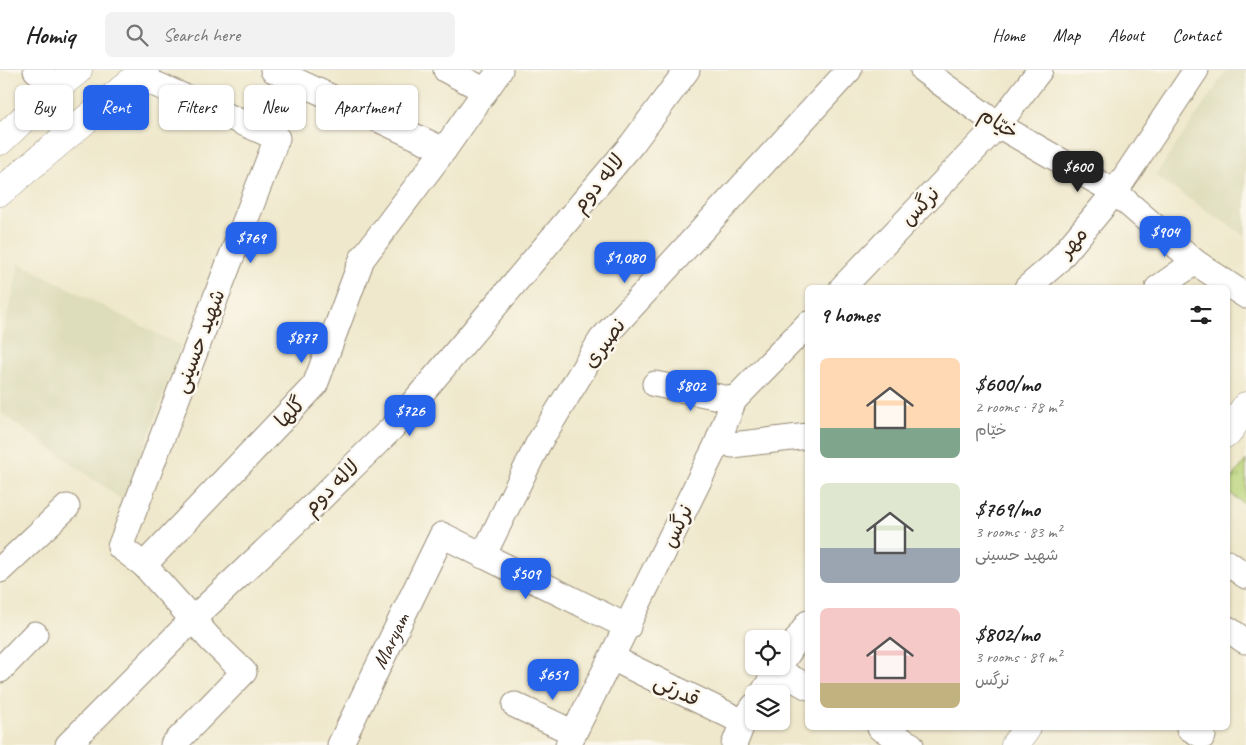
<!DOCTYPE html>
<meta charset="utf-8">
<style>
body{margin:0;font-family:Caveat,"Playpen Sans Arabic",sans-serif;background:#f2f2f2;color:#222;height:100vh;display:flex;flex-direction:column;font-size:19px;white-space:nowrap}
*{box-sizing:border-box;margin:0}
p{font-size:16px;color:#767676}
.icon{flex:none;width:28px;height:28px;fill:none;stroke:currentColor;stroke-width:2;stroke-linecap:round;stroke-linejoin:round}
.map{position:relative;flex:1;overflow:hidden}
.sheet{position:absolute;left:805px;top:215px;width:425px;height:445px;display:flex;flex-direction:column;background:#fff;border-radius:8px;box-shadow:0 1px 4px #0004}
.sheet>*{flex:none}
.top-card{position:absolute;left:15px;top:15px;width:475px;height:45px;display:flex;gap:10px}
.buttons{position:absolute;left:745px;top:560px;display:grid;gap:10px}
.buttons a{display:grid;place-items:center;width:45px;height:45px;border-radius:8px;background:#fff;box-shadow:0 1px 4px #0004;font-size:25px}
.price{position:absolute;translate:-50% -42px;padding:0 11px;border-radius:10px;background:#2563eb;color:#fff;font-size:16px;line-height:32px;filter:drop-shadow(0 1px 2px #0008)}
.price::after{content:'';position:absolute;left:50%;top:30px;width:15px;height:11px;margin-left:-8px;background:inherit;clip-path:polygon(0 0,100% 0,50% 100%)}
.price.active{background:#222;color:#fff}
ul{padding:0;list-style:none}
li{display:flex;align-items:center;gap:15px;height:125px;padding:0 15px}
li span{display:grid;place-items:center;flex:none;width:140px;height:100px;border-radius:8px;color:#555}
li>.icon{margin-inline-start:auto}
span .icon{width:60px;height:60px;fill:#fffc;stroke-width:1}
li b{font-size:21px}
h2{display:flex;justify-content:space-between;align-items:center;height:60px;padding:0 15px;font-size:21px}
.chip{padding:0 18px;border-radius:8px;background:#fff;box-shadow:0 1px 4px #0004;font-size:18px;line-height:45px}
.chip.active{background:#2563eb;color:#fff}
header{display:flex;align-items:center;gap:30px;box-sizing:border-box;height:70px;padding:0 25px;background:#fff;border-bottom:1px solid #e0e0e0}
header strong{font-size:24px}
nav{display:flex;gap:28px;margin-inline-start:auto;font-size:18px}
.search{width:350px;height:45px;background:#f2f2f2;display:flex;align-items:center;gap:12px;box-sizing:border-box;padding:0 18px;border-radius:8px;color:#767676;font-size:19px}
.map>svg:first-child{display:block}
</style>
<header>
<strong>Homiq</strong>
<div class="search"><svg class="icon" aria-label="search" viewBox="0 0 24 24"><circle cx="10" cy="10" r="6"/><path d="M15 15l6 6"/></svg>Search here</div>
<nav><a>Home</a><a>Map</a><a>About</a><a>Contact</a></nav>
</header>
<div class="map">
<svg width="1246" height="675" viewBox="0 0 1246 675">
<defs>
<pattern id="park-tufts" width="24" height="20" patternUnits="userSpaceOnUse" patternTransform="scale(1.25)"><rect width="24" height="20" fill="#b9d47a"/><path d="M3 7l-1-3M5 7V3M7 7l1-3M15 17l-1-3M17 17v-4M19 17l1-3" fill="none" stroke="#a0b669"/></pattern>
</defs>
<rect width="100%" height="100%" fill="#fbf7ec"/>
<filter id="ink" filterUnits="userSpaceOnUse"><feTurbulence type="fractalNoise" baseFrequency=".02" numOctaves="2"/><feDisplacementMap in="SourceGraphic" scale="10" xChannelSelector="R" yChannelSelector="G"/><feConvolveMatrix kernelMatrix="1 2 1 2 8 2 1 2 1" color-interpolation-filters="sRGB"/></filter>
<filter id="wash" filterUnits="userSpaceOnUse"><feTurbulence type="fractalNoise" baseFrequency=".0096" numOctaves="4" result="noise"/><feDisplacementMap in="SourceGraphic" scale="20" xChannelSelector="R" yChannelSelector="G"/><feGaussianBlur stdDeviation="1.12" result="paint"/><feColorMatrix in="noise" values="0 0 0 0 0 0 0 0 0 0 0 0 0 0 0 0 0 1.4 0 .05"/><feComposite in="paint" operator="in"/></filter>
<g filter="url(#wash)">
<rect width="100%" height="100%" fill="#efe8cc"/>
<g fill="#deddbb">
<path d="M1227,0H1246V167L1155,106Z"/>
<path d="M20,193L181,276L125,432L0,342V276Z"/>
</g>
<path fill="url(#park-tufts)" stroke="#7a7f4c" d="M1246,390V435L1228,422V414Z"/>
</g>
<g filter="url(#ink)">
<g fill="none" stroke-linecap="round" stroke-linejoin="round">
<g stroke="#958975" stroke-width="27">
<g id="minor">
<path d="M36,0L57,17"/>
<path d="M273,0L444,80"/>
<path d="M446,0L484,20"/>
<path d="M923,0L998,55L1115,122L1195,192L1246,226"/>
<path d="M137,6L277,68L120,477L144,495"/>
<path d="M842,218L998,55L1040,0"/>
<path d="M1027,218L1056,193L1115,122L1196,0"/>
<path d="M1158,218L1195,192"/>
<path d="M655,314L734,330"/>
<path d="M732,375L808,366"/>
<path d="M483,486L538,374L601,270L849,0"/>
<path d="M1228,493L1246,506"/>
<path d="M0,500L67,437"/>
<path d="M1228,559L1245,571"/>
<path d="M612,588L743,652"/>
<path d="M781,594L808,553"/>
<path d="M0,600L35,564"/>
<path d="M777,600L808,617"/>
<path d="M762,624L780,596"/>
<path d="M515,635L574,663"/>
<path d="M880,658L911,675"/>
<path d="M1189,658L1203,666"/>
<path d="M68,675L193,549L319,430L392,358L632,74L687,0"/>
<path d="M173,675L244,602L211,570L144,495L315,315L362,189L444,80L500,0"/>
<path id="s1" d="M340,675L442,465L628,557"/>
<path d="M568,675L716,376L734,330L808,254"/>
<path d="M734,675L743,652L754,636"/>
</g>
</g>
<g stroke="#958975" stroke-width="29">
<g id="major">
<path d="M0,71L57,17L78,0"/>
<path d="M0,122L145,0"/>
<path d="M1228,363L1246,336"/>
<path d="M1015,675L1027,658"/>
</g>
</g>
<use href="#minor" stroke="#fff" stroke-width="25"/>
<use href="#major" stroke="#fff" stroke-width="28"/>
</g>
</g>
<g text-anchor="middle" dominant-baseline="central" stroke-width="5" stroke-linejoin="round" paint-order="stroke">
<g font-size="21" fill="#3b2a1e" stroke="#fbf7ec">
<text transform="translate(999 53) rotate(33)">خیّام</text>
<text transform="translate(598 113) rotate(-50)">لاله دوم</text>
<text transform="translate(920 136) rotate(-46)">نرگس</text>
<text transform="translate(1073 172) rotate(-51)">مهر</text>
<text transform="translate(199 271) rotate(-69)">شهید حسینی</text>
<text transform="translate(604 273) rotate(-53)">نصیری</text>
<text transform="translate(290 342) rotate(-46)">گلها</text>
<text transform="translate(331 417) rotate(-44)">لاله دوم</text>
<text transform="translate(677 456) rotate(-64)">نرگس</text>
<text stroke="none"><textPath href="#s1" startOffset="116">Maryam</textPath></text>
<text transform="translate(677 620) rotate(26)">قدرتی</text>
</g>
</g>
</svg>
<div class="buttons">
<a><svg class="icon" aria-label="locate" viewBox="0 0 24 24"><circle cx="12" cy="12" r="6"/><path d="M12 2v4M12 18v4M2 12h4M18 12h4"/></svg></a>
<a><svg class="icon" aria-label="layers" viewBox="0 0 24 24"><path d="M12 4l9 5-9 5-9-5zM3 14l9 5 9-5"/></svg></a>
</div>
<b class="price active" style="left:1078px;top:123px">$600</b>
<b class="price" style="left:1165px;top:188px">$904</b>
<b class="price" style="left:251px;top:194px">$769</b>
<b class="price" style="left:625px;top:214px">$1,080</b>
<b class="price" style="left:302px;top:294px">$877</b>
<b class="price" style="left:691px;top:342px">$802</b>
<b class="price" style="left:410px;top:367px">$726</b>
<b class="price" style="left:526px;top:530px">$509</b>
<b class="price" style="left:553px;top:631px">$651</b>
<div class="top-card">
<a class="chip">Buy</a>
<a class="chip active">Rent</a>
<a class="chip">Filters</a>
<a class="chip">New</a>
<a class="chip">Apartment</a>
</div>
<section class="sheet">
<h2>9 homes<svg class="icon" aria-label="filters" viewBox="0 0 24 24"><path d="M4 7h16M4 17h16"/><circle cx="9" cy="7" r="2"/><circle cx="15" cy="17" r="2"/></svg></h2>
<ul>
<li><span style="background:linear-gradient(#ffd9b3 70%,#7fa58c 0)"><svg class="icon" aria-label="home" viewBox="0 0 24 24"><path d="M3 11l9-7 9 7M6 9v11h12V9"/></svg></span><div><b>$600/mo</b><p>2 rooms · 78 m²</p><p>خیّام</p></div></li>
<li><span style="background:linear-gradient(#dfe7d0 65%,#9aa5b1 0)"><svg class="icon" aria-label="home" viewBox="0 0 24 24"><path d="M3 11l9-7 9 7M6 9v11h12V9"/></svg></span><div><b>$769/mo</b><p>3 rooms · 83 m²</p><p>شهید حسینی</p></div></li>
<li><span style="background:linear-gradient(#f6c9c9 75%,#c2b280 0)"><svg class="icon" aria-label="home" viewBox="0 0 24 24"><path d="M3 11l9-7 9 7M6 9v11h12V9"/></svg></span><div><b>$802/mo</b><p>3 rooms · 89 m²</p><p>نرگس</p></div></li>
</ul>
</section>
</div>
